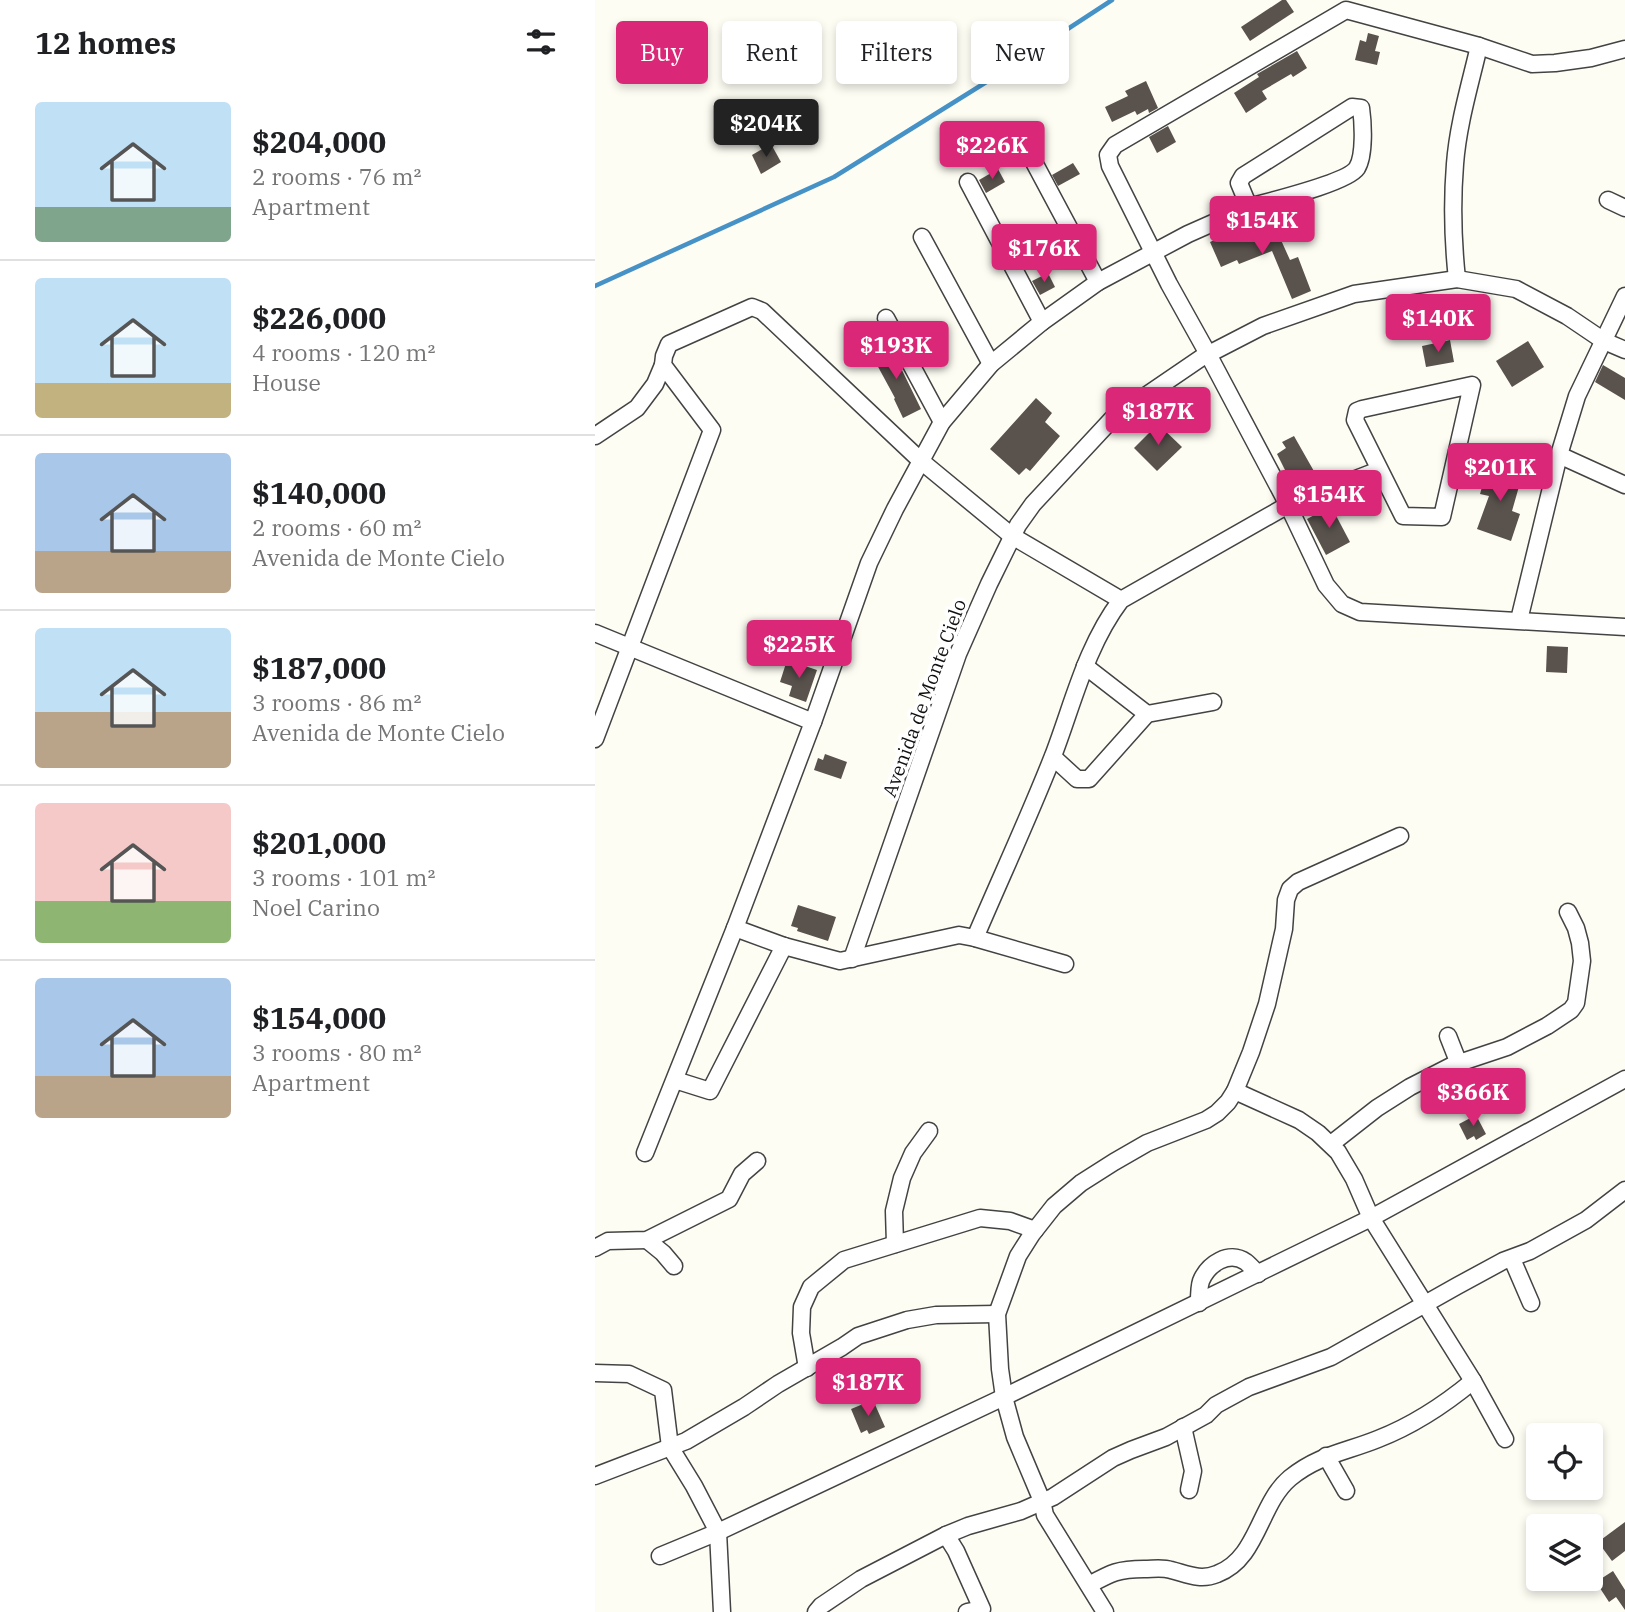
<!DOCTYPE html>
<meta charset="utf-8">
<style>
body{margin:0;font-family:"IBM Plex Serif",serif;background:#f6f6f6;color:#202124;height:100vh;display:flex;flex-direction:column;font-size:26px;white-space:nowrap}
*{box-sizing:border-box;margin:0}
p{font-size:23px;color:#757577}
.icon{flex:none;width:38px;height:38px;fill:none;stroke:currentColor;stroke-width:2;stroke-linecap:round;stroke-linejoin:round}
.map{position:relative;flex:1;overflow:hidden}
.sheet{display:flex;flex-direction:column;background:#fff;width:595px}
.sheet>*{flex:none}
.banner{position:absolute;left:21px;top:21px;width:665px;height:63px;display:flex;gap:14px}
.buttons{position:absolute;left:931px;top:1423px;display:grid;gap:14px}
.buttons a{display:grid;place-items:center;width:77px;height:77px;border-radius:7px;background:#fff;box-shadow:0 4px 10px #0003;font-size:35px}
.price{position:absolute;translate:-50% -60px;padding:0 16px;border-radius:7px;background:#db2777;color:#fff;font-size:23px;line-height:46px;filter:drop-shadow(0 2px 4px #0008)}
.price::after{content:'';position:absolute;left:50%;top:42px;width:21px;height:16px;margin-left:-10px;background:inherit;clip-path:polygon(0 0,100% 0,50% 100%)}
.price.on{background:#222;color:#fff}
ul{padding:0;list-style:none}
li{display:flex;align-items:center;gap:21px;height:175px;padding:0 35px}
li+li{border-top:2px solid #e0e0e0}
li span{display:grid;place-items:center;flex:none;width:196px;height:140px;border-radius:7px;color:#555}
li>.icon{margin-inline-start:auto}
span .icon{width:84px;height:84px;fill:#fffc;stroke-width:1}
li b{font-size:30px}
h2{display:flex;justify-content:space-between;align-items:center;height:84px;padding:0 35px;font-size:30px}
.chip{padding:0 24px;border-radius:7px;background:#fff;box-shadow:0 4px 10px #0003;font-size:24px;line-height:63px}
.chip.on{background:#db2777;color:#fff}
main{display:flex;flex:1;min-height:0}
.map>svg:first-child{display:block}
</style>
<main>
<section class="sheet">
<h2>12 homes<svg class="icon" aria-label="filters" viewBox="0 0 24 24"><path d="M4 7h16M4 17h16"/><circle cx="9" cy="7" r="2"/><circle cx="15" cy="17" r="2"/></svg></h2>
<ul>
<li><span style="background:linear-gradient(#bfe0f5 75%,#7fa58c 0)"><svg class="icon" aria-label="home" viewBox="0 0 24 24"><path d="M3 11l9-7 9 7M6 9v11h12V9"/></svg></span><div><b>$204,000</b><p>2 rooms · 76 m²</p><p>Apartment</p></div></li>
<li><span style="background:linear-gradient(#bfe0f5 75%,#c2b280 0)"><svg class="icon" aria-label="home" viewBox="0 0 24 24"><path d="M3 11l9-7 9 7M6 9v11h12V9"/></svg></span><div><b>$226,000</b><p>4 rooms · 120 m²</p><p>House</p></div></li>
<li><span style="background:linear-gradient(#a9c7e8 70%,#b9a48a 0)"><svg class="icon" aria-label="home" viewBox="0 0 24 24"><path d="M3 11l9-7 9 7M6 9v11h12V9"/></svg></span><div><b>$140,000</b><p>2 rooms · 60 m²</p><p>Avenida de Monte Cielo</p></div></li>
<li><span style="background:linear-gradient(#bfe0f5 60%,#b9a48a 0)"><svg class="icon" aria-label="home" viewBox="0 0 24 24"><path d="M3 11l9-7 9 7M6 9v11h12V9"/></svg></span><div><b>$187,000</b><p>3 rooms · 86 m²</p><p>Avenida de Monte Cielo</p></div></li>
<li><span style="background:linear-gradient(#f6c9c9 70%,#8fb573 0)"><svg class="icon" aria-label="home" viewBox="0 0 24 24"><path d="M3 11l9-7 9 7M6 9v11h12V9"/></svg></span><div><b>$201,000</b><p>3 rooms · 101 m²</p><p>Noel Carino</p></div></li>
<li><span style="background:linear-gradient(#a9c7e8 70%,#b9a48a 0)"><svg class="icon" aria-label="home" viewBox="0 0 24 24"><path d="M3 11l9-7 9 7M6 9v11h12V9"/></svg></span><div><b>$154,000</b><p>3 rooms · 80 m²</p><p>Apartment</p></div></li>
</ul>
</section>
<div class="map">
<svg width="1030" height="1612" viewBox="0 0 1030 1612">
<rect width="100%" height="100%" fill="#fefdf4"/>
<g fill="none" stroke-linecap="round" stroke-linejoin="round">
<path stroke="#4692c7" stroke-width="4.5" d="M0,286L239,177L393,81L517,0"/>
</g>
<g fill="#59524d">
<path d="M687,0H691L699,12L655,41L646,27Z"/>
<path d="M773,33L784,36L780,51L785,52L782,65L760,60L765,40L771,42Z"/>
<path d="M702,51L712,68L698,77L696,74L667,91L672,99L651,113L639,93L664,77L662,74Z"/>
<path d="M551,81L563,108L554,113L553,109L542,115L540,111L517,122L510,107L533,96L530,91Z"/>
<path d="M573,126L581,142L562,153L554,137Z"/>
<path d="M176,144L186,162L166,174L157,155Z"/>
<path d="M478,163L485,174L463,186L457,175Z"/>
<path d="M403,169L410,182L391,193L384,180Z"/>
<path d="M647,225L654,242L681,229L695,260L703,257L716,291L697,299L677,251L644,264L642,260L626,267L615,242L631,235L630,232Z"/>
<path d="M453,273L460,287L445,295L437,281Z"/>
<path d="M855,340L859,362L831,367L827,346Z"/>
<path d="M933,341L949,367L917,387L901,361Z"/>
<path d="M291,343L305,366L326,409L308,418L299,399L300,398L275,352Z"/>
<path d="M1008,365L1030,378V400L1000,382Z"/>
<path d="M441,398L457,413L450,422L465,436L435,471L431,468L424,475L395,449Z"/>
<path d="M563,424L587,447L562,471L539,448Z"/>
<path d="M699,436L720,473L707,479L704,488L694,484L692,480L693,476L682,454L691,448L687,442Z"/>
<path d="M893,466L927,476L917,511L925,514L916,541L882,529L894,496L885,494Z"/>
<path d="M736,506L755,542L731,555L712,519Z"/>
<path d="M952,646L973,647L972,673L951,672Z"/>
<path d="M192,660L222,670L211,702L194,696L197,686L185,682Z"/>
<path d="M230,754L252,762L246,779L219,770L223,758L228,760Z"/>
<path d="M203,905L241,917L233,941L202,931L203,928L196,926Z"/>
<path d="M881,1115L891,1134L881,1140L879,1136L872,1140L864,1124Z"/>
<path d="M278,1400L290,1427L274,1434L272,1430L266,1433L256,1409Z"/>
<path d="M1030,1522V1551L1017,1561L1003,1542Z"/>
<path d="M1018,1571L1030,1590V1610L1021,1597L1014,1602L1001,1582Z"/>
</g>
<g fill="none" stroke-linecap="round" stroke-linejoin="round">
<g stroke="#434343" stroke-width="19">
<g id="minor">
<path d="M1030,49L996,58L960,63L937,64L884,46L751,10L520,145L513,155L515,166L574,284L613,354L693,505L731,585L747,604L765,612L1030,627"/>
<path d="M757,107L766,108C768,122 770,155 762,168C752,183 675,201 654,207L644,183L648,176Z"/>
<path d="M425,136L503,282"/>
<path d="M373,182L447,322"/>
<path d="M1013,200L1030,208"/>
<path d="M327,237L396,364"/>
<path d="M862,279C858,242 857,201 860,164C863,124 875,85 884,46"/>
<path d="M291,318L347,422"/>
<path d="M877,385L847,517L808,516L760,420L762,411L767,409Z"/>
<path d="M0,436L42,408L60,384L68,365"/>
<path d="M964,455L1030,485"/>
<path d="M924,620L964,455L982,396L1030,296"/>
<path d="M0,633L218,722"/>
<path d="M490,666L552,714"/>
<path d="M0,739L117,430L68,365L69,356L74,344L157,307L167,311L326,461L417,536L526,600"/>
<path d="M458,757L482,779H494L552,714L618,702"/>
<path d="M140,928L189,946L245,961L364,935L380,938L470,964"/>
<path d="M380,938C406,877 434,817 458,756C478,704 491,646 526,600L693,505L784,470"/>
<path d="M257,959L363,654L394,584L423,525L438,504L518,418L606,358L668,326L759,294L862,279L921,289L972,316L1009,341L1030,350"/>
<path d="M853,1036L864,1064"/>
<path d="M80,1080L115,1091L189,946"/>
<path d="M640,1091L704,1120L723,1133L743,1152L759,1179L776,1218L878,1381L910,1439"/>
<path d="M736,1144L782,1108L815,1087L858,1065L912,1047L952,1026L976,1010L981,1003L987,961L985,943L981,928L973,912"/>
<path d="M50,1153L140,928L218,722L274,563L300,509L347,422L396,364L447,322L503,282L593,234L654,207"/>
<path d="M52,1240L68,1253L79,1266"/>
<path d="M300,1244L299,1211L307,1178L318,1153L334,1131"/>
<path d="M0,1248L13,1241L52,1240L134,1199L147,1174L162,1161"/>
<path d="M917,1259L936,1303"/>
<path d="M604,1303C604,1296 604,1287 606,1281C613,1264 634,1250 651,1262C655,1265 659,1270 663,1274"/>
<path d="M212,1368L206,1333L207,1307L216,1287L249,1260L385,1218L415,1221L440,1230"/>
<path d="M0,1373L34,1374L68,1390L75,1447L99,1486L123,1532L127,1612"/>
<path d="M588,1427L598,1471L594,1490"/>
<path d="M731,1456L751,1491"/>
<path d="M0,1476L91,1441L149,1407L183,1384L247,1347L263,1336L312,1320L341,1315L402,1314"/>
<path d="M65,1556L123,1532L409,1397L776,1218L1030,1079"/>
<path d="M494,1585C516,1573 523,1569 549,1569C558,1569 567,1567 576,1570C592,1574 605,1581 622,1574C663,1559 664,1504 695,1478C723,1455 751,1452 783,1439C819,1425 849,1405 878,1381"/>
<path d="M221,1612L226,1606L266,1579L351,1535"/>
<path d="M372,1612L387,1609L361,1551L351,1535L373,1526L426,1511L458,1497L518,1458L536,1450L571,1437L611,1415L621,1405L654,1387L736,1357L862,1286L908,1261L935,1251L991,1220L1030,1190"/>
<path d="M510,1612L450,1515L447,1501L420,1437L409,1397L405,1369L402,1314L423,1256L437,1234L459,1206L486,1183L519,1162L552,1143L611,1120L622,1113L633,1102L640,1091L656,1052L672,1004L689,929L691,900L695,889L703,882L805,836"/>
</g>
</g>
<use href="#minor" stroke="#fff" stroke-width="16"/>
</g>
<g text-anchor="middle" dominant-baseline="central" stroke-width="7" stroke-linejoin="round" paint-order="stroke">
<g font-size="19" fill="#101010" stroke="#fff">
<text transform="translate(329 698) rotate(-70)">Avenida de Monte Cielo</text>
</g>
</g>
</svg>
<div class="buttons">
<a><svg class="icon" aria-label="locate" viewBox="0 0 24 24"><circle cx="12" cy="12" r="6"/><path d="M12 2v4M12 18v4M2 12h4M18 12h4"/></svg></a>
<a><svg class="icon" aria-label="layers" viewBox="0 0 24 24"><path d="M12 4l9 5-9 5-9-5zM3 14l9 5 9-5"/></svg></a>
</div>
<b class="price on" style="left:171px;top:159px">$204K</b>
<b class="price" style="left:397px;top:181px">$226K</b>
<b class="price" style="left:667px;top:256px">$154K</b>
<b class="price" style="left:449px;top:284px">$176K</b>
<b class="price" style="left:843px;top:354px">$140K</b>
<b class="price" style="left:301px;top:381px">$193K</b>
<b class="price" style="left:563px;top:447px">$187K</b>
<b class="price" style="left:905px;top:503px">$201K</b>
<b class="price" style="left:734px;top:530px">$154K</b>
<b class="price" style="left:204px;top:680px">$225K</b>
<b class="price" style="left:878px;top:1128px">$366K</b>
<b class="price" style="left:273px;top:1418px">$187K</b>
<div class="banner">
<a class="chip on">Buy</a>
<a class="chip">Rent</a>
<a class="chip">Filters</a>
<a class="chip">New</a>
</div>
</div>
</main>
